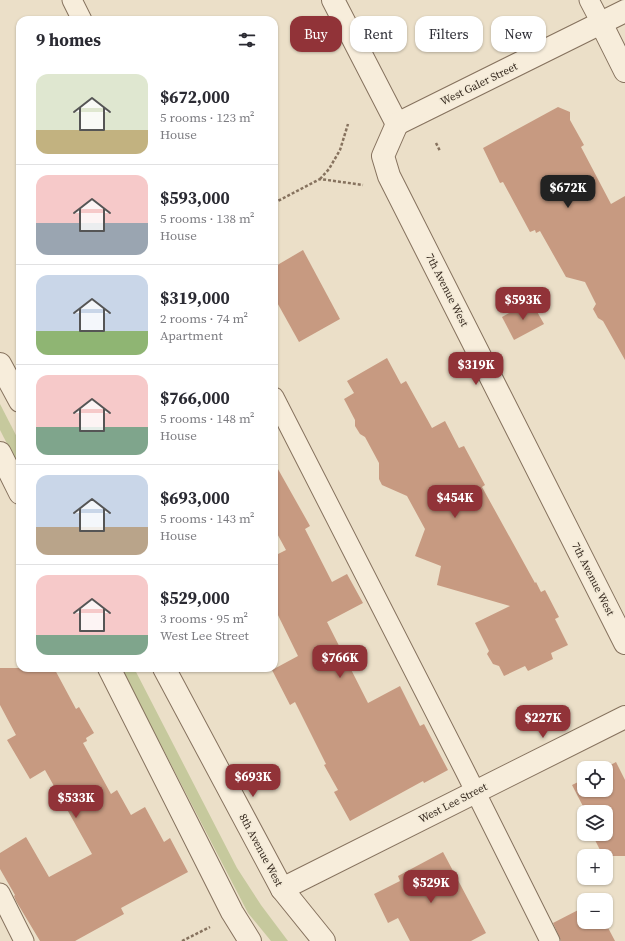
<!DOCTYPE html>
<meta charset="utf-8">
<style>
body{margin:0;font-family:"Source Serif 4",serif;background:#f7f7f7;color:#2b2b33;height:100vh;display:flex;flex-direction:column;font-size:15px;white-space:nowrap}
*{box-sizing:border-box;margin:0}
p{font-size:13px;color:#7c7c81}
.icon{flex:none;width:22px;height:22px;fill:none;stroke:currentColor;stroke-width:2;stroke-linecap:round;stroke-linejoin:round}
.map{position:relative;flex:1;overflow:hidden}
.details{position:absolute;left:16px;top:16px;width:262px;height:656px;display:flex;flex-direction:column;background:#fff;border-radius:12px;box-shadow:0 1px 3px #0004}
.details>*{flex:none}
.banner{position:absolute;left:290px;top:16px;width:275px;height:36px;display:flex;gap:8px}
.tools{position:absolute;left:577px;top:761px;display:grid;gap:8px}
.tools a{display:grid;place-items:center;width:36px;height:36px;border-radius:8px;background:#fff;box-shadow:0 1px 3px #0004;font-size:20px}
.price{position:absolute;translate:-50% -34px;padding:0 9px;border-radius:8px;background:#913338;color:#fff;font-size:13px;line-height:26px;filter:drop-shadow(0 1px 2px #0008)}
.price::after{content:'';position:absolute;left:50%;top:24px;width:12px;height:9px;margin-left:-6px;background:inherit;clip-path:polygon(0 0,100% 0,50% 100%)}
.price.current{background:#222;color:#fff}
ul{padding:0;list-style:none}
li{display:flex;align-items:center;gap:12px;height:100px;padding:0 20px}
li+li{border-top:1px solid #e1e1e2}
li span{display:grid;place-items:center;flex:none;width:112px;height:80px;border-radius:12px;color:#555}
li>.icon{margin-inline-start:auto}
span .icon{width:48px;height:48px;fill:#fffc;stroke-width:1}
li b{font-size:17px}
h2{display:flex;justify-content:space-between;align-items:center;height:48px;padding:0 20px;font-size:17px}
.pill{padding:0 14px;border-radius:12px;background:#fff;box-shadow:0 1px 3px #0004;font-size:14px;line-height:36px}
.pill.current{background:#913338;color:#fff}
.map>svg:first-child{display:block}
</style>
<div class="map">
<svg width="625" height="941" viewBox="0 0 625 941">
<rect width="100%" height="100%" fill="#ebdfc8"/>
<g fill="#c6c99d">
<path d="M0,404L20,443V469L0,430Z"/>
<path d="M121,668H134L237,868L261,905L288,941H271L248,913Z"/>
</g>
<g fill="#c79a81">
<path d="M558,107L570,112V120L584,145L581,147L611,204L625,196V360L603,321L598,318L593,309L596,304L585,282L566,277L540,231L536,233L535,230L530,232L503,182L500,183L483,148Z"/>
<path d="M303,250L340,319L299,342L274,297V267Z"/>
<path d="M531,301L544,324L514,340L502,317Z"/>
<path d="M387,358L401,384L406,381L432,428L445,421L459,448L464,446L485,485L482,487L535,583L536,582L541,592L545,590L559,617L555,619L568,645L551,653L553,659L528,671L525,666L504,676L499,666L493,664L487,654L489,651L475,623L510,606L437,585L441,566L415,556L425,529L407,496L382,485L379,479V463L365,437L360,434L355,426V420L344,399L354,393L347,381Z"/>
<path d="M274,462L310,526L305,529L332,582L347,574L363,603L327,622L368,703L400,686L420,726L424,724L448,770L424,783L423,781L350,821L334,792L338,790L324,765L326,764L295,702L290,705L272,670L298,656L274,607V556L286,550L274,528Z"/>
<path d="M0,668H54L76,709L79,707L94,733L86,738L87,741L83,743L111,794L117,790L131,815L145,807L164,842L170,838L188,872L121,908L124,914L75,941H40L16,901L14,896L15,895L0,869V853L26,837L49,877L92,854L45,770L30,779L7,740L16,735L0,705Z"/>
<path d="M616,762L625,780V856H603L592,834H606V812H586L572,785L584,779V790H606L605,768Z"/>
<path d="M443,852L486,933L471,941H410L398,918L388,923L374,894L400,881L398,876Z"/>
<path d="M584,907V922H605L615,941H561L553,923Z"/>
</g>
<g fill="none" stroke-linecap="round" stroke-linejoin="round">
<g stroke="#86725e" stroke-width="21">
<g id="service">
<path d="M72,0L82,20"/>
<path d="M589,0L601,23"/>
<path d="M274,397L465,771L550,941"/>
<path d="M0,893L24,941"/>
</g>
</g>
<g stroke="#86725e" stroke-width="24">
<g id="minor">
<path d="M333,0L397,124"/>
<path d="M601,23L625,71"/>
<path d="M397,124L383,156L389,176L625,643"/>
<path d="M397,124L625,11"/>
<path d="M0,364L20,401"/>
<path d="M0,453L20,493"/>
<path d="M109,668L232,912L250,941"/>
<path d="M164,668L282,889L324,941"/>
<path d="M282,889L625,717"/>
</g>
</g>
<g stroke="#86725e" stroke-width="2.5" stroke-dasharray="3 2" stroke-linecap="butt">
<path d="M436,143L440,151"/>
<path d="M320,179L329,169L340,150L348,124"/>
<path d="M274,203L320,179L363,185"/>
<path d="M182,941L210,927"/>
</g>
<use href="#service" stroke="#f7eddb" stroke-width="19"/>
<use href="#minor" stroke="#f7eddb" stroke-width="22"/>
</g>
<g text-anchor="middle" dominant-baseline="central" stroke-width="3" stroke-linejoin="round" paint-order="stroke">
<g font-size="11" fill="#382b21" stroke="#f3ead7">
<text transform="translate(479 84) rotate(-26)">West Galer Street</text>
<text transform="translate(447 290) rotate(63)">7th Avenue West</text>
<text transform="translate(593 579) rotate(63)">7th Avenue West</text>
<text transform="translate(453 803) rotate(-27)">West Lee Street</text>
<text transform="translate(261 850) rotate(62)">8th Avenue West</text>
</g>
</g>
</svg>
<div class="tools">
<a><svg class="icon" aria-label="locate" viewBox="0 0 24 24"><circle cx="12" cy="12" r="6"/><path d="M12 2v4M12 18v4M2 12h4M18 12h4"/></svg></a>
<a><svg class="icon" aria-label="layers" viewBox="0 0 24 24"><path d="M12 4l9 5-9 5-9-5zM3 14l9 5 9-5"/></svg></a>
<a>+</a>
<a>−</a>
</div>
<b class="price current" style="left:568px;top:209px">$672K</b>
<b class="price" style="left:523px;top:321px">$593K</b>
<b class="price" style="left:476px;top:386px">$319K</b>
<b class="price" style="left:455px;top:519px">$454K</b>
<b class="price" style="left:340px;top:679px">$766K</b>
<b class="price" style="left:543px;top:739px">$227K</b>
<b class="price" style="left:253px;top:798px">$693K</b>
<b class="price" style="left:76px;top:819px">$533K</b>
<b class="price" style="left:431px;top:904px">$529K</b>
<div class="banner">
<a class="pill current">Buy</a>
<a class="pill">Rent</a>
<a class="pill">Filters</a>
<a class="pill">New</a>
</div>
<section class="details">
<h2>9 homes<svg class="icon" aria-label="filters" viewBox="0 0 24 24"><path d="M4 7h16M4 17h16"/><circle cx="9" cy="7" r="2"/><circle cx="15" cy="17" r="2"/></svg></h2>
<ul>
<li><span style="background:linear-gradient(#dfe7d0 70%,#c2b280 0)"><svg class="icon" aria-label="home" viewBox="0 0 24 24"><path d="M3 11l9-7 9 7M6 9v11h12V9"/></svg></span><div><b>$672,000</b><p>5 rooms · 123 m²</p><p>House</p></div></li>
<li><span style="background:linear-gradient(#f6c9c9 60%,#9aa5b1 0)"><svg class="icon" aria-label="home" viewBox="0 0 24 24"><path d="M3 11l9-7 9 7M6 9v11h12V9"/></svg></span><div><b>$593,000</b><p>5 rooms · 138 m²</p><p>House</p></div></li>
<li><span style="background:linear-gradient(#c9d6e8 70%,#8fb573 0)"><svg class="icon" aria-label="home" viewBox="0 0 24 24"><path d="M3 11l9-7 9 7M6 9v11h12V9"/></svg></span><div><b>$319,000</b><p>2 rooms · 74 m²</p><p>Apartment</p></div></li>
<li><span style="background:linear-gradient(#f6c9c9 65%,#7fa58c 0)"><svg class="icon" aria-label="home" viewBox="0 0 24 24"><path d="M3 11l9-7 9 7M6 9v11h12V9"/></svg></span><div><b>$766,000</b><p>5 rooms · 148 m²</p><p>House</p></div></li>
<li><span style="background:linear-gradient(#c9d6e8 65%,#b9a48a 0)"><svg class="icon" aria-label="home" viewBox="0 0 24 24"><path d="M3 11l9-7 9 7M6 9v11h12V9"/></svg></span><div><b>$693,000</b><p>5 rooms · 143 m²</p><p>House</p></div></li>
<li><span style="background:linear-gradient(#f6c9c9 75%,#7fa58c 0)"><svg class="icon" aria-label="home" viewBox="0 0 24 24"><path d="M3 11l9-7 9 7M6 9v11h12V9"/></svg></span><div><b>$529,000</b><p>3 rooms · 95 m²</p><p>West Lee Street</p></div></li>
</ul>
</section>
</div>
